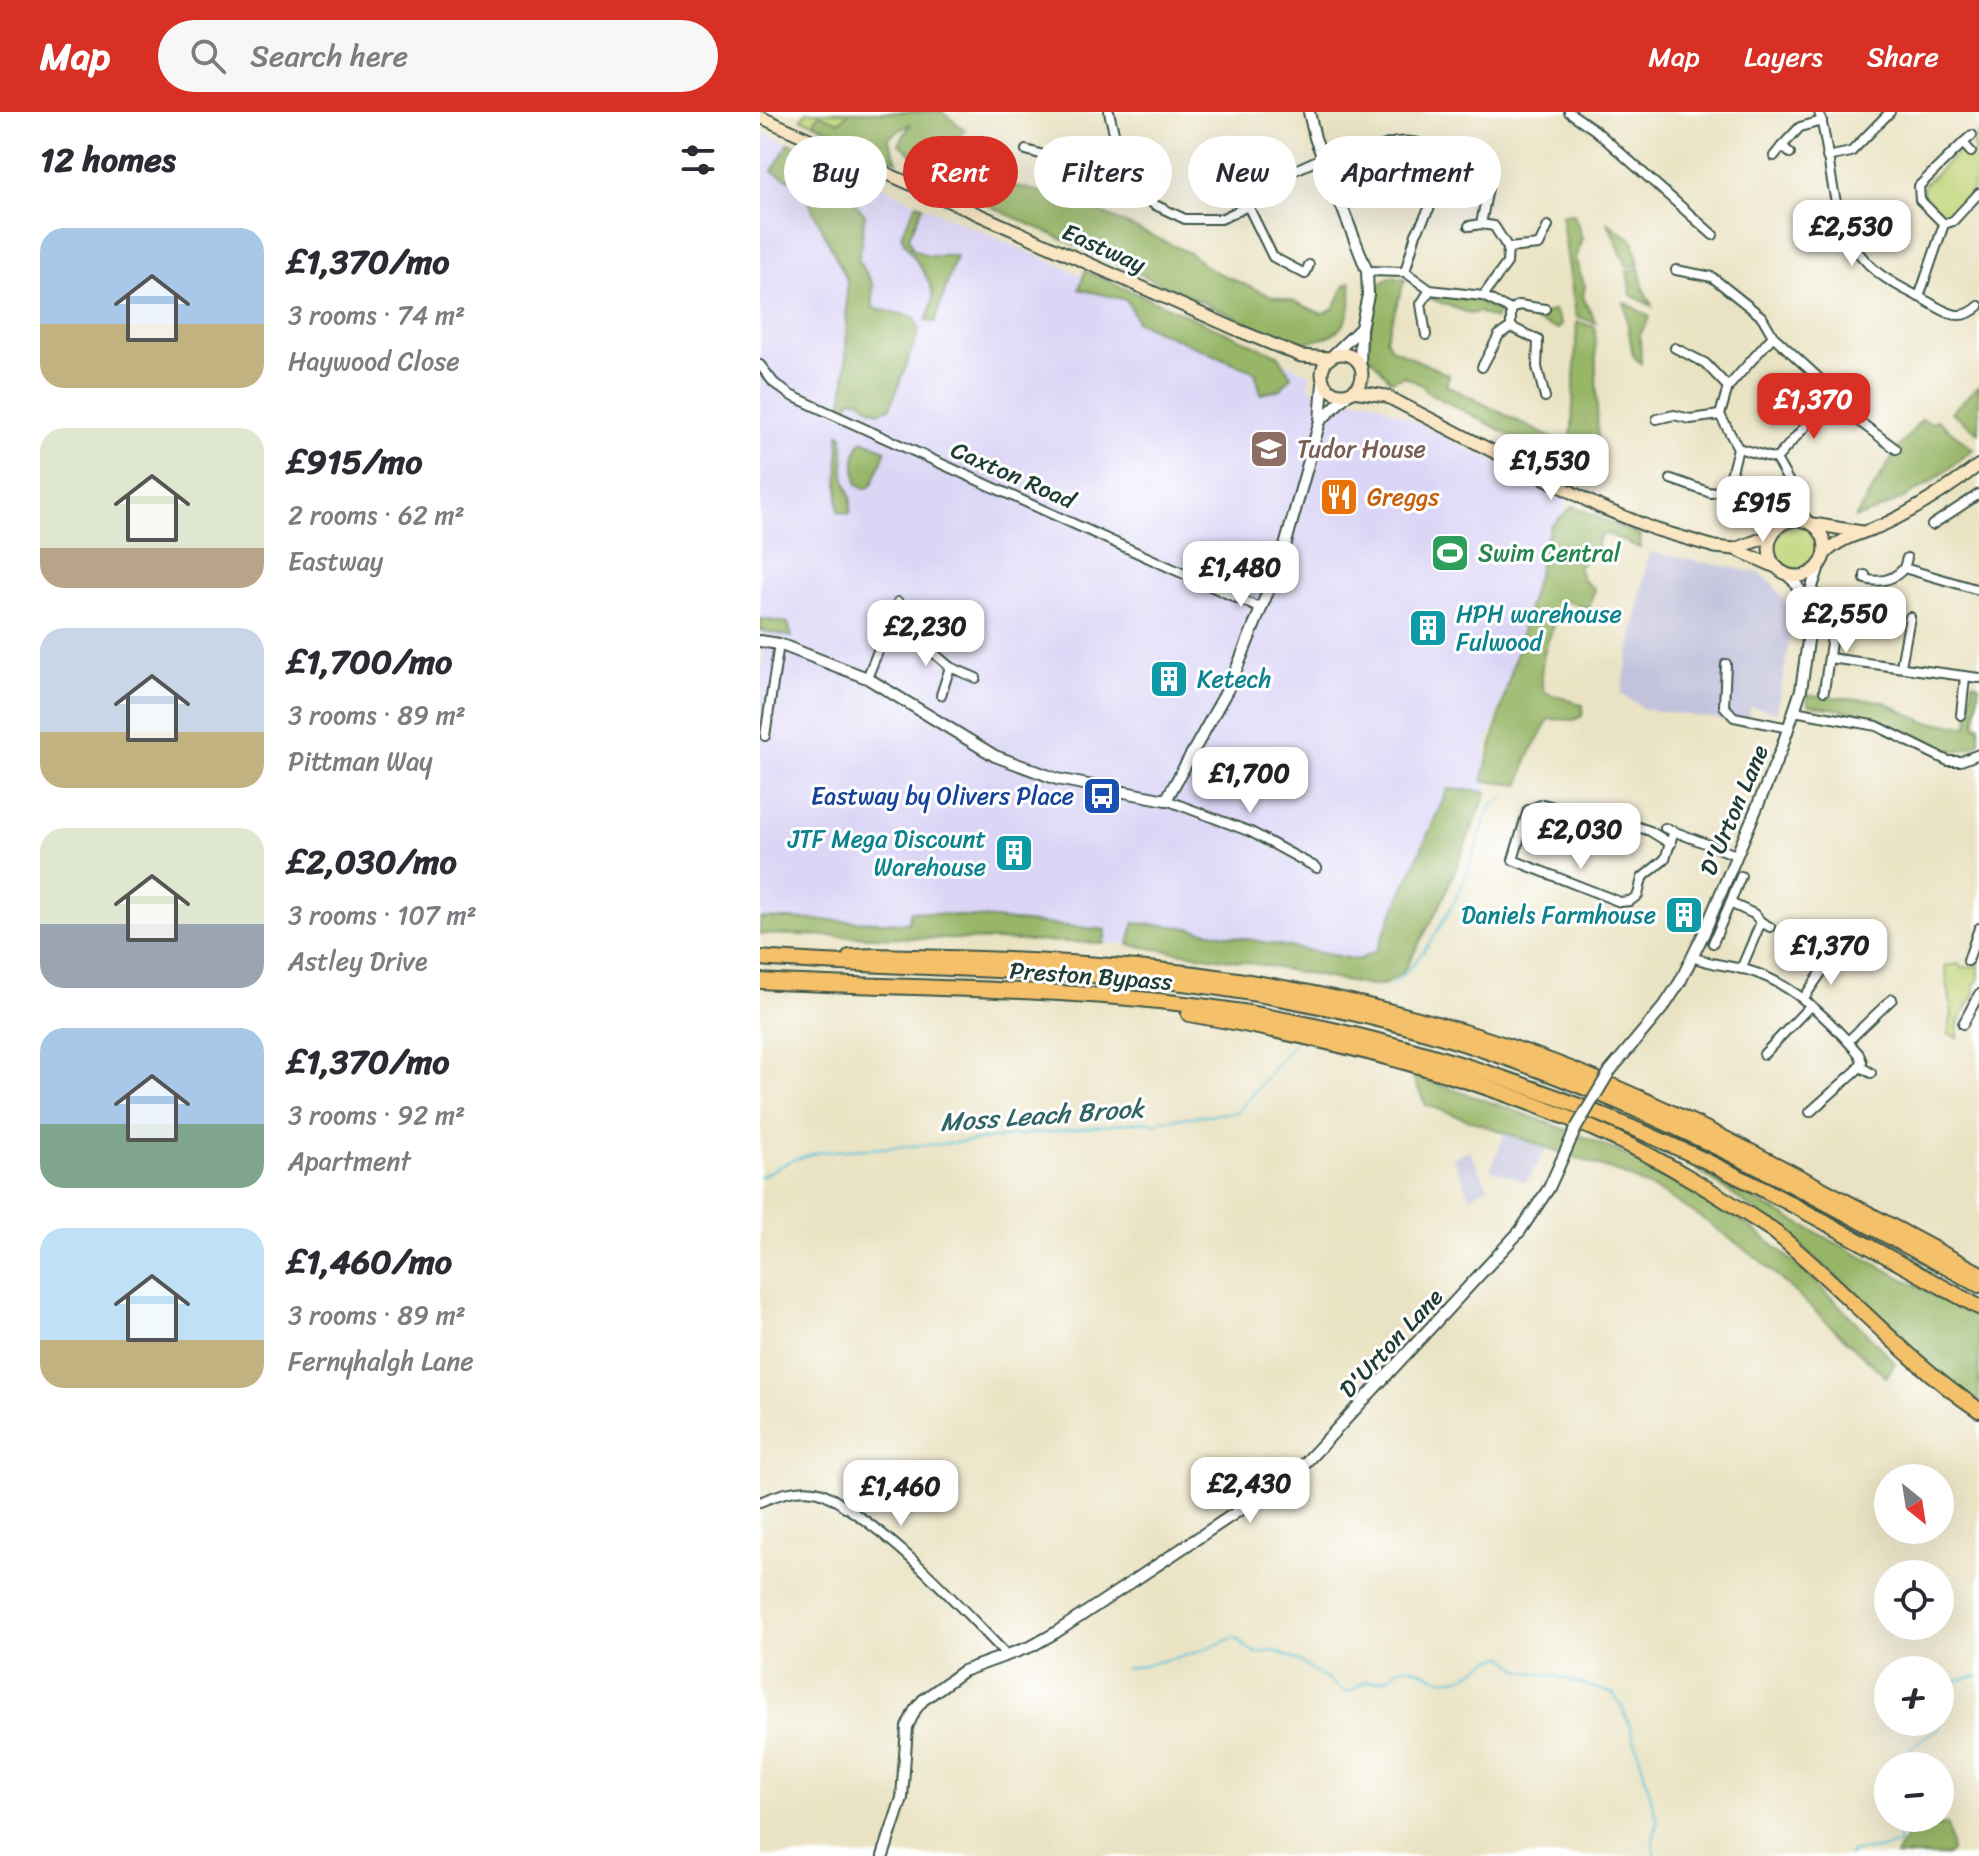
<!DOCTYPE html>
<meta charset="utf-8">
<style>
body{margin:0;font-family:Sriracha,sans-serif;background:#f7f7f7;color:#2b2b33;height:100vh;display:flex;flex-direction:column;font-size:30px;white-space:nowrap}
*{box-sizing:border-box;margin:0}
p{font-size:26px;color:#7c7c81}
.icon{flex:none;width:44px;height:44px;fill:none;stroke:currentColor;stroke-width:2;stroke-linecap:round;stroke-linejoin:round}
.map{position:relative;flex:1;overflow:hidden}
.drawer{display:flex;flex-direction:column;background:#fff;width:760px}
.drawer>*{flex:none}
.top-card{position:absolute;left:24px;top:24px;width:760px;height:72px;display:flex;gap:16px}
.needle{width:52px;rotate:150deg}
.controls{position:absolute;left:1114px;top:1352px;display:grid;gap:16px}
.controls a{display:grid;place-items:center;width:80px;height:80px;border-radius:50%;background:#fff;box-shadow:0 8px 32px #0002;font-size:40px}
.price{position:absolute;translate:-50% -68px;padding:0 18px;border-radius:16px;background:#fff;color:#222;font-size:26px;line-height:52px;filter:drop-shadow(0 2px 4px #0008)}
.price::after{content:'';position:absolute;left:50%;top:48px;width:24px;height:18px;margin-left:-12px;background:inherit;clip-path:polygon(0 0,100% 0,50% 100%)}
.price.selected{background:#d93025;color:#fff}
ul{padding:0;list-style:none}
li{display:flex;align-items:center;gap:24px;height:200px;padding:0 40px}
li span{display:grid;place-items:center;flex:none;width:224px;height:160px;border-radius:24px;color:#555}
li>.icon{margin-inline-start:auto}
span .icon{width:96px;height:96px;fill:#fffc;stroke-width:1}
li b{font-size:34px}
h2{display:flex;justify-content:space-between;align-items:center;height:96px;padding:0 40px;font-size:34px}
.chip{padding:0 28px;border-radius:36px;background:#fff;box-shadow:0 8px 32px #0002;font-size:28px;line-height:72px}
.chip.selected{background:#d93025;color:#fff}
header{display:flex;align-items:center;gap:48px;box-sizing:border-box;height:112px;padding:0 40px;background:#d93025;color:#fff}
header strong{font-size:38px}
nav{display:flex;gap:44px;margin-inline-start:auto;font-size:28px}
.search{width:560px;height:72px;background:#f7f7f7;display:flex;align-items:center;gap:20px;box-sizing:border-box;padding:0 28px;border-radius:44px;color:#7c7c81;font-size:30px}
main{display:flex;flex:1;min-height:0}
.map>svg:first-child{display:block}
</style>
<header>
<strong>Map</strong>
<div class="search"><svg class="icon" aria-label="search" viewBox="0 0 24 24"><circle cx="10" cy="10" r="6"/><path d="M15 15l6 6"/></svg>Search here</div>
<nav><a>Map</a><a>Layers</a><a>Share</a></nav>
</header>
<main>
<section class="drawer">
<h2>12 homes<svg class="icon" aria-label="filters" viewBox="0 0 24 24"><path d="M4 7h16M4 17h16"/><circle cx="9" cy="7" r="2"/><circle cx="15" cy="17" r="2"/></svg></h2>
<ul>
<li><span style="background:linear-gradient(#a9c7e8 60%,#c2b280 0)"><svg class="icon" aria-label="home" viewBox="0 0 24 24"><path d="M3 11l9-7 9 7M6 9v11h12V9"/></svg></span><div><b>£1,370/mo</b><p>3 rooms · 74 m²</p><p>Haywood Close</p></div></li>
<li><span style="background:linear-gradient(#dfe7d0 75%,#b9a48a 0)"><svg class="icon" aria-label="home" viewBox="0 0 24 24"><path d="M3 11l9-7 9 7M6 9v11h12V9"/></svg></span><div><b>£915/mo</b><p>2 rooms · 62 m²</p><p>Eastway</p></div></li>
<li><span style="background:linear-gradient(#c9d6e8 65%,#c2b280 0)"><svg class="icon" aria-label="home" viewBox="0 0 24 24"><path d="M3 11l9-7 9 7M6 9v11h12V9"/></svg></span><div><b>£1,700/mo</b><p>3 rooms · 89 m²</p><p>Pittman Way</p></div></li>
<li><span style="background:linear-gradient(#dfe7d0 60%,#9aa5b1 0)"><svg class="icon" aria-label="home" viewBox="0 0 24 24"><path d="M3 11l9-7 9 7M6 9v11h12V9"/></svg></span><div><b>£2,030/mo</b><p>3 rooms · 107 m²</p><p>Astley Drive</p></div></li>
<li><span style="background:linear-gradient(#a9c7e8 60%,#7fa58c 0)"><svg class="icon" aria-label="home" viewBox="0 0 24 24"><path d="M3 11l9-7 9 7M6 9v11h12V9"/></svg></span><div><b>£1,370/mo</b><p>3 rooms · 92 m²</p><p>Apartment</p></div></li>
<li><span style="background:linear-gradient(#bfe0f5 70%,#c2b280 0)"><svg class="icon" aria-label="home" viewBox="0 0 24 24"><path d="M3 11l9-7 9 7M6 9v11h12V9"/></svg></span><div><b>£1,460/mo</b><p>3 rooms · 89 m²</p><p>Fernyhalgh Lane</p></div></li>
</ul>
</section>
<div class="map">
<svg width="1219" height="1744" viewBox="0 0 1219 1744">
<rect width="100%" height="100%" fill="#fff"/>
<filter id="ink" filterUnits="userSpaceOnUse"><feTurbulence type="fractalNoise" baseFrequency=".0125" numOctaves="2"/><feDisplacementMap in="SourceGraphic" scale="16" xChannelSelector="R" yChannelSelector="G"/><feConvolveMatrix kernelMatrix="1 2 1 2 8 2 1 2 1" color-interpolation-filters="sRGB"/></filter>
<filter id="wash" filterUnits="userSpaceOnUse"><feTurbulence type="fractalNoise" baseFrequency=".006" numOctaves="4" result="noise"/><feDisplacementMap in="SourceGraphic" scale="32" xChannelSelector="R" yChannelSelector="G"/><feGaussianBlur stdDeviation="1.8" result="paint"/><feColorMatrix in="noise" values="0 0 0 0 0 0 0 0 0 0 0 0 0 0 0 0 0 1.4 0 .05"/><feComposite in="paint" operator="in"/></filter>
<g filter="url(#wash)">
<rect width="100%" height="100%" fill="#eae3c3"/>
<path fill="#dcd6f6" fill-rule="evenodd" d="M0,19L29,31L12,59L41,74L87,168L86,260L82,294L86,296L89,288L100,287L110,296L145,255L159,219L155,205L113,196V173L98,147L102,138V116L105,103L78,70L72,50L157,91L142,124L147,136L161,155L174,185L167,209L195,144H168L153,137L149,125L163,94L550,262L549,274L564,288H611L809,386L725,639L727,680L688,677L617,839L598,848L424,815L374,812L369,833L344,831L346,819L151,799L148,811L0,806V554H3L4,542L0,541V518L32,524L28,511L0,507ZM80,323H83L84,364L91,386L90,402L78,400Z"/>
<g fill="#c2c2dc">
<path d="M889,440L999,461L1012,471L1034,502L1017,600L991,595L986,611L884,597L861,582Z"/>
<path d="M745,1021L787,1037L766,1070L731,1057Z"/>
<path d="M709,1038L728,1075L710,1084L693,1046Z"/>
</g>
<g fill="#c1d477" stroke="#708856" stroke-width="2">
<path d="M46,0H90L79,10L59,3L54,11L42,7Z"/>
<path d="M1219,20C1219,58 1219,84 1188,106C1174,100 1159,90 1164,73L1199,40H1207L1211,44L1215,38L1212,33Z"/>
<circle cx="1037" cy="435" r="22"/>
<path d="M1219,831V869L1214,872L1215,881L1198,911V926L1188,921L1192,901L1185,854L1199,852L1202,856L1215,854Z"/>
</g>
<g fill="#98b668" stroke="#5c7a4e" stroke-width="2">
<path d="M90,0H182L205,18L178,45H155L139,32L151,11L128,26L137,49L54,11L59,2L79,10Z"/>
<path d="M29,31L72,50L78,70L105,103C101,118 104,133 98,147L113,173V196L155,205L159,219L130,296L119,300L110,296L100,287L90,288L87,297L82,294L86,260L87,168L41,74L12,59Z"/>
<path d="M244,71L313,88L430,141L449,157L509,183L534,189L562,202L574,196L585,173L591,170C594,215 577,229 533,231L227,93L232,79Z"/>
<path d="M157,91L163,94L149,125L153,137L168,144H196L175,210L166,209C169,201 174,190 173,183C169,161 150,144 141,123Z"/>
<path d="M814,102L822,126L815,147L825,174L823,185L836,211L816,204L801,103Z"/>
<path d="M848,111L873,128L879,153L867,155Z"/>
<path d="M879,156L884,178L892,194L871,183L867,159Z"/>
<path d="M325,159L518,243L531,264L521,277L501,282L495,260L377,210L367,188L319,177Z"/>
<path d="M630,165L645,167L626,226L631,236L689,263L686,273L811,336L817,209L835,215L839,370L782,352L773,335L667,280L662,273L644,264L631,269L607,241L617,175Z"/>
<path d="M673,183L716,188L739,200L735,207L718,200L711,202L671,187Z"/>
<path d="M864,190L890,205L880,222L881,251L873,244Z"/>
<path d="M794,198L802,213L798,217L759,203L760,201L780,204Z"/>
<path d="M1219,274V321L1191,300Z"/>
<path d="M1162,307L1171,311L1177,308L1213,337C1175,369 1142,392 1095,406L1136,339Z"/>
<path d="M79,322L83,323L84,364L91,386L90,402L78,400Z"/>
<path d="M102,328L126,338L112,373L105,377L97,373C95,356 92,342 102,328Z"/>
<path d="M813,394L881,424L880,436L848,422L840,424L835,440L818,455L823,468L834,477L829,496L806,489C792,516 775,550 784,580L823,593L822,604L814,608L789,607L767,647L760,673L722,669L790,415Z"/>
<path d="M0,507L28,511L32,525L0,518Z"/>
<path d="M1213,570L1219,573L1215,614L1219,613V631C1180,656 1141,612 1104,602C1086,597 1067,597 1048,592V583L1122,589L1165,610L1208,614Z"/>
<path d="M688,677L727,680L681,792L643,860L626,872L610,874L491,851L369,833L374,811L424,815L598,848L616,839Z"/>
<path d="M151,799L346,818L344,831L0,822V806L148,811Z"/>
<path d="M652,964C770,1003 893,1042 994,1118C1045,1157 1091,1204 1135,1251L1126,1265L1001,1149L939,1104L900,1080L860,1061L666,993Z"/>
<path d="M937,1057L1219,1207V1293L1151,1240L1097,1183L1030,1124Z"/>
<path d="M1187,1712L1192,1739L1186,1744H1136L1148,1721Z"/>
</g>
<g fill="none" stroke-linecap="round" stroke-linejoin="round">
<g stroke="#5cc3d9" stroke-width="2">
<path d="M632,872C662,850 692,798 706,764C716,741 721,716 731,693L744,686"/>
<path d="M0,1065L32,1048L60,1040L182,1032L386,1009L396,1012L402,1008L478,1000L536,929"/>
<path d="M365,1557L432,1542L476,1525L485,1535L497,1541L515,1539L537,1548L586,1580L592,1579L605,1569C614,1570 621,1569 629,1565C636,1561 634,1556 643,1555C663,1552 672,1573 699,1566C717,1561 723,1546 744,1545L761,1559L795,1564L854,1582C873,1610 879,1646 889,1678C892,1689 893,1698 898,1708L893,1728L895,1744"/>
<path d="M1180,1582L1189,1570L1219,1564"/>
<path d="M1147,1654C1146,1627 1167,1630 1181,1613L1180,1610"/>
<path d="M1089,1744L1091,1740C1108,1736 1122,1739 1138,1732V1706"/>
</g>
</g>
</g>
<g filter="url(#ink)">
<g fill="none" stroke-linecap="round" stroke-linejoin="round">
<g stroke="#3d5649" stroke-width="12">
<g id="minor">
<path d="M349,0L356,29L364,44"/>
<path d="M809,0L835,18L953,123"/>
<path d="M1059,0C1076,58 1065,116 1116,159C1131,172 1153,181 1170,191C1188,202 1202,210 1219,194"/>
<path d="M1203,31L1159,74L1160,88L1184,112L1193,109L1219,81"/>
<path d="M1022,34L1040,15L1062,9"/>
<path d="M266,38L329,56L364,44L375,67L393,92L425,107H461L488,94L524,63L562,46"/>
<path d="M1211,40L1203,31L1212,23"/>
<path d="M604,42C625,32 642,25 665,33L664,57L672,91L656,122L645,160"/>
<path d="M1014,44L1022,34L1030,41"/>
<path d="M1067,45L1091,40L1130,0"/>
<path d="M488,94L513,145L545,162L549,153"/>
<path d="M721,112L728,76"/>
<path d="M709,114L721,112L734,114L748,136L747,151L723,184"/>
<path d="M748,136L779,133L788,114"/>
<path d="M916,158L952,165L1002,205L1013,224L1075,281L1100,310L1136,337"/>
<path d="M607,159L645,160L670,178L723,184L751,198V215L778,228L777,255L785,285"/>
<path d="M1159,185L1184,112"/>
<path d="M751,198L759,193L785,197"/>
<path d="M666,223L661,192L670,178"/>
<path d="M1013,224L968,275L960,303L978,336L1016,347L1029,370L1031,385L1049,410"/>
<path d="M915,236L945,251L968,275"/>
<path d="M0,253L14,271L30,283L499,496"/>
<path d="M722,255L739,223L751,215"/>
<path d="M897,307L914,303L930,307L960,303"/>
<path d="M1016,347L1075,281"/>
<path d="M911,367L951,381L968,375L978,336"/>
<path d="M1172,413L1219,382"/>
<path d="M1018,415L1031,385"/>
<path d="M1144,456L1219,478"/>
<path d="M1105,463V467C1120,471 1134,468 1144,456L1147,446"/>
<path d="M123,523L169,537L190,555L216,566"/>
<path d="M1069,546L1219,566"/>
<path d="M966,552L964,594L974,605L1029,616"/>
<path d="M1141,554L1150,505"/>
<path d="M107,566L138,490"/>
<path d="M1064,579L1075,503"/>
<path d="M181,583L190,555"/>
<path d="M1034,599L1117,614L1188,649H1201L1219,642"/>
<path d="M1201,603L1205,565"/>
<path d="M5,624L19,532"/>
<path d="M406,688L491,720L557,756"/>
<path d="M816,701L783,692L768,698L753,748L860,790L870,789L878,783L882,766L905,747L914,719"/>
<path d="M866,711L890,719L911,732"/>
<path d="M905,716L976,743"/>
<path d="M970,791L981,764"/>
<path d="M953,831L970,791L994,802L1001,810"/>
<path d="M933,845C951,853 968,853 987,858C1033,871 1069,907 1099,942L1102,950L1097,958L1050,1000"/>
<path d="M1208,849L1219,816"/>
<path d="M981,857L1001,810L1010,815"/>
<path d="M1043,887L1072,845"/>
<path d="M1203,912L1219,882"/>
<path d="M1088,929L1132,887"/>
<path d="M1004,942L1051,893"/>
<path d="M1099,954L1111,961"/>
<path d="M0,1390C17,1383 36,1376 54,1379C66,1380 77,1390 87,1396C148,1436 196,1491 247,1543"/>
</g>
</g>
<g stroke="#3d5649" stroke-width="14">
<g id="tertiary">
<path d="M549,0L555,26L607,159L608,183L601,216L600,254"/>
<path d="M572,244L601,216"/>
<path d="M560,309L589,281"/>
<path d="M1024,460L1034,469L1047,490"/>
<path d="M0,529L19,532L107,566L235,644L297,667L406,688L470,573L522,445L560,309L563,271"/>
<path d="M850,959L905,893L920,870L944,821L1021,638L1041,578L1049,522L1047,490L1059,454"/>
<path d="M123,1744L142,1686L147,1615L155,1598L163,1588L203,1559L272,1534L295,1521L537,1360L760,1119L789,1076L816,1016"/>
</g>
</g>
<g stroke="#3d5649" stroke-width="15">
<g id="secondary">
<path d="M0,5L480,219L541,244L570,246"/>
<circle cx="582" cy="262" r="20"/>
<path d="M593,279L626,284L840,395L894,417L955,435L975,437L1012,423"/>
<circle cx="1037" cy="436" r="28"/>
<path d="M1053,412L1102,420"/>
<path d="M975,437L1018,456"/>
<path d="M1065,442C1081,424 1107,421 1127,411C1161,395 1190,375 1219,353"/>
</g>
</g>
<g stroke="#3d5649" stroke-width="18">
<g id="motorway">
<path d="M90,845L116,844C222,847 329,849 435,862C530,874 626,896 717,924C896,979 1055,1075 1219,1161"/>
<path d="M0,846C120,855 240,856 360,865C435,870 510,883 583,899C814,949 1014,1062 1219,1173"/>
<path d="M0,869C160,878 323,874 482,900C637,926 787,975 929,1041C1028,1087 1123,1143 1219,1195"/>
<path d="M429,902C575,927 720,964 854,1026C911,1052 964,1087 1017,1121"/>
<path d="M1010,1116C1082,1174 1142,1246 1219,1298"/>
</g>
</g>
<use href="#minor" stroke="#fff" stroke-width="8"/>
<use href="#tertiary" stroke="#fff" stroke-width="10"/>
<use href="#secondary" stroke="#fbe6c3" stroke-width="11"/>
<use href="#motorway" stroke="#f4c16a" stroke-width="14"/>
<g stroke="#3d5649" stroke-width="14" stroke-linecap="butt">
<path id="tertiary-bridge" d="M816,1016L850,959"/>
</g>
<use href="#tertiary-bridge" stroke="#fff" stroke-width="10"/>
</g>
</g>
<defs>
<g id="school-square" transform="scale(2)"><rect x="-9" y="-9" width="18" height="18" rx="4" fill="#8d6e63" stroke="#fff"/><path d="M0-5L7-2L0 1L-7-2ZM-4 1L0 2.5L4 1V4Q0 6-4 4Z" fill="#fff"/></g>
<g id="restaurant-square" transform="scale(2)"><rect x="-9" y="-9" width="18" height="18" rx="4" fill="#e8710a" stroke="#fff"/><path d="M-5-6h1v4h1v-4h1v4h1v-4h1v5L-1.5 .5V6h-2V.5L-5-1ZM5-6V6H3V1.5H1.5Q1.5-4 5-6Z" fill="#fff"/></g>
<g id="stadium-square" transform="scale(2)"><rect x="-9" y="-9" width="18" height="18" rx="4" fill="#2e9e5b" stroke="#fff"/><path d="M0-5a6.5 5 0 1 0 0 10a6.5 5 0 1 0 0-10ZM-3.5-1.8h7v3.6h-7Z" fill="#fff"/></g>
<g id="building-square" transform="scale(2)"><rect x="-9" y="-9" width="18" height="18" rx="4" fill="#0f9aa8" stroke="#fff"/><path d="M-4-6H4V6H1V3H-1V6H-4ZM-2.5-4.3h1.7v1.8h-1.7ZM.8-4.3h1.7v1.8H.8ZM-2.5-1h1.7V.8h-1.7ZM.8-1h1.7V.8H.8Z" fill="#fff"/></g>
<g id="bus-square" transform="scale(2)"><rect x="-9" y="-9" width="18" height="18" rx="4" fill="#1a4fb4" stroke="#fff"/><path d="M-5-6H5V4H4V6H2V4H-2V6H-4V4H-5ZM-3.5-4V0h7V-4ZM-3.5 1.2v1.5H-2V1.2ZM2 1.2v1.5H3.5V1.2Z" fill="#fff"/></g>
</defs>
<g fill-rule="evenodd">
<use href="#school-square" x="509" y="337"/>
<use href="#restaurant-square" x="579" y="385"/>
<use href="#stadium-square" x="690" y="441"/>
<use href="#building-square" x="668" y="516"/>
<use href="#building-square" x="409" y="567"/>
<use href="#bus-square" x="342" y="684"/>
<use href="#building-square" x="254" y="741"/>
<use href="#building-square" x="924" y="803"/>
</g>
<g text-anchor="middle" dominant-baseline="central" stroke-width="6" stroke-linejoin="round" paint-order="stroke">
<g font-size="24" fill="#1f3d34" stroke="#fff">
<text transform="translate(344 136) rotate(24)">Eastway</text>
<text transform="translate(253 363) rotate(24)">Caxton Road</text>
<text transform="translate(974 698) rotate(-67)">D'Urton Lane</text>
<text transform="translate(331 864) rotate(4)">Preston Bypass</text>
<text transform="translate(631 1231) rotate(-47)">D'Urton Lane</text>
</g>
<g font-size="24" fill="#785e54" stroke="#fff" text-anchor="start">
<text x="537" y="337">Tudor House</text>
</g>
<g font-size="24" fill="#c56008" stroke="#fff" text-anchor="start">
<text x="607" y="385">Greggs</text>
</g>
<g font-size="24" fill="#27864d" stroke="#fff" text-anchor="start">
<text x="718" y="441">Swim Central</text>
</g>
<g font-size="24" fill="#0d838f" stroke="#fff" text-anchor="start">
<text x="696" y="502">HPH warehouse<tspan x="696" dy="28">Fulwood</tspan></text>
<text x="437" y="567">Ketech</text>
<text x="226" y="727" text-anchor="end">JTF Mega Discount<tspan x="226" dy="28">Warehouse</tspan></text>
<text x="896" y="803" text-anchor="end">Daniels Farmhouse</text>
</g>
<g font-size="24" fill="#164399" stroke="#fff" text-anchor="end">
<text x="314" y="684">Eastway by Olivers Place</text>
</g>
<g font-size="26" font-style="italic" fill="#316566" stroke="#fff">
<text transform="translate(282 1003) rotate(-4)">Moss Leach Brook</text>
</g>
</g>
</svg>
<div class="controls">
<a><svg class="needle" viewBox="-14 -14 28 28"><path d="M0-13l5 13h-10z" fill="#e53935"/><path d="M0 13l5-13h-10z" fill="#7c7c81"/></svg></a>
<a><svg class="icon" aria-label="locate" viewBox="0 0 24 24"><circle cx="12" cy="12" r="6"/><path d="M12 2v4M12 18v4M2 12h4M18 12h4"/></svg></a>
<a>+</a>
<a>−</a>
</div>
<b class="price" style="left:1092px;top:156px">£2,530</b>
<b class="price selected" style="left:1054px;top:329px">£1,370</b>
<b class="price" style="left:791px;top:390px">£1,530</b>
<b class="price" style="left:1003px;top:432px">£915</b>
<b class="price" style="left:481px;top:497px">£1,480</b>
<b class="price" style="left:1086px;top:543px">£2,550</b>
<b class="price" style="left:166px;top:556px">£2,230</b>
<b class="price" style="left:490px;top:703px">£1,700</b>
<b class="price" style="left:821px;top:759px">£2,030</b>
<b class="price" style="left:1071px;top:875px">£1,370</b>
<b class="price" style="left:490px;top:1413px">£2,430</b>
<b class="price" style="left:141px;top:1416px">£1,460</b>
<div class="top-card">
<a class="chip">Buy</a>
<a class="chip selected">Rent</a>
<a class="chip">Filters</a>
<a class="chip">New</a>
<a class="chip">Apartment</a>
</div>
</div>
</main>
